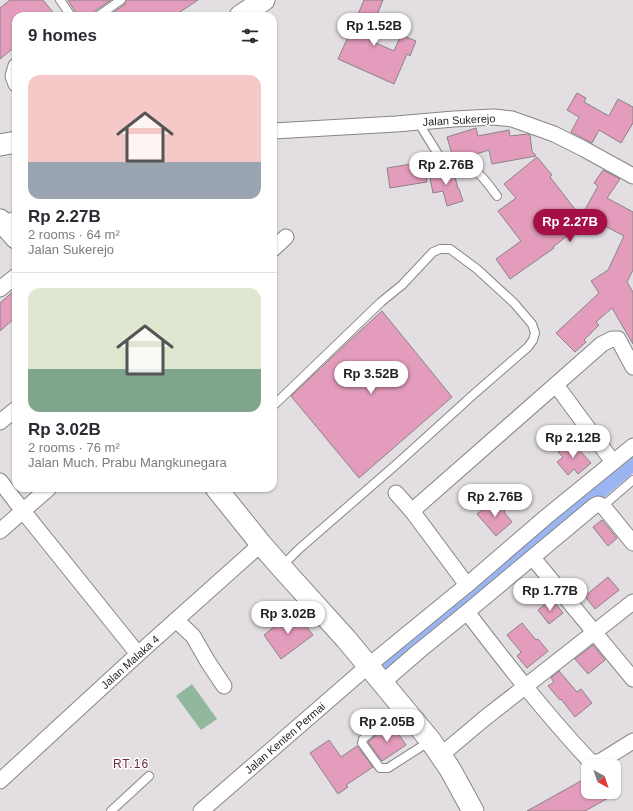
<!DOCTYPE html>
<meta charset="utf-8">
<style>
body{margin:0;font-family:Helvetica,sans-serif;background:#f2f2f3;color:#2b2b33;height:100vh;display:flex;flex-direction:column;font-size:15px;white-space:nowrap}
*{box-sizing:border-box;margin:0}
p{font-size:13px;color:#7c7c81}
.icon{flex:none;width:22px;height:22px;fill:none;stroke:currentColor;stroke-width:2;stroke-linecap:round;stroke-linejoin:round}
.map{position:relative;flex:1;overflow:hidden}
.side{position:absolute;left:12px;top:12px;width:265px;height:480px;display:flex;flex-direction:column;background:#fff;border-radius:12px;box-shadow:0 1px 3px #0004}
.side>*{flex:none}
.needle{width:26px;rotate:140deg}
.buttons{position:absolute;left:581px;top:759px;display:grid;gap:8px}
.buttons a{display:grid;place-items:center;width:40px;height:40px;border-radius:8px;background:#fff;box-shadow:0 1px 3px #0004;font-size:20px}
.price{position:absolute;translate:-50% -34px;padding:0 9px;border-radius:14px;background:#fff;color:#222;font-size:13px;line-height:26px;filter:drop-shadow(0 1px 2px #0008)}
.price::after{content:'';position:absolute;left:50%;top:24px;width:12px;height:9px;margin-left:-6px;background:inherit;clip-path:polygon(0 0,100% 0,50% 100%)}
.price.active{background:#a50e46;color:#fff}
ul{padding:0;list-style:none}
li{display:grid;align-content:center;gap:8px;height:212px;padding:0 16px}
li+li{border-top:1px solid #e1e1e2}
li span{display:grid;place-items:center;height:124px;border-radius:12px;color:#555}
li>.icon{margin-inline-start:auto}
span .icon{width:72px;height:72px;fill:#fffc;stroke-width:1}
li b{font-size:17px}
h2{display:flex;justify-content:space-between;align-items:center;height:48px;padding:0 16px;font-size:17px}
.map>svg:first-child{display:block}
</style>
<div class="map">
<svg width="633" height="811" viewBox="0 0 633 811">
<rect width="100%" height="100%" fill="#e2dee2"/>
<path fill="#91b89d" d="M192,684L217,719L201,730L176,696Z"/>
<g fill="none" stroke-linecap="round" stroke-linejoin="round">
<path stroke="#99b6f3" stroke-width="23" d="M377,674L397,656L496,574L633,458"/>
</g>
<g fill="#e39cbb" stroke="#898486">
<path d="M10,0H43L56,16H16V46L0,59V8Z"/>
<path d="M68,0H111L95,11L93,16H78Z"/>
<path d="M126,0H198L174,16H108L124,5Z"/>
<path d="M364,0H383L367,39L394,51L401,35L416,41L410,56L407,54L394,84L338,59L354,24Z"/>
<path d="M577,93L586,98L584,102L609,116L618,99L633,107V123L621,143L599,130L592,143L571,132L579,117L567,110Z"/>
<path d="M476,128L478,136L509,130L510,136L528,134L530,135L532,151L536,156L492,164L489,150L454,161L447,137Z"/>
<path d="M537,157L552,175L550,177L581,217L598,186L594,183L603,170L620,179L607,198L633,212V270L627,282L633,292V344L612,308L596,322L599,325L584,340L586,342L575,352L556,333L599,293L591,281L608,270L624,236L590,218L553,247L554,248L510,279L496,259L521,241L498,211L516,198L504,184Z"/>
<path d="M424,162L427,182L390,188L387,168Z"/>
<path d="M445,170L454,172L458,189H459L463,201L447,206L443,191L433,193L429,173Z"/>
<path d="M16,289V317L0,331V303Z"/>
<path d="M382,311L452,397L359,478L291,396L347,343Z"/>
<path d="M571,441L591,463L578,474L574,469L568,475L557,462L563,457L558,452Z"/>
<path d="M497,500L505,510L504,512L512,522L496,536L477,514L488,505L489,506Z"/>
<path d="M602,520L617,538L608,546L593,527Z"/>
<path d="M608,577L619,590L595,609L585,596Z"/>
<path d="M552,599L563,613L549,624L538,610Z"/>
<path d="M294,611L313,635L281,659L264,635Z"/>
<path d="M522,623L536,640L538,639L548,651L527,668L517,656L521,652L507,635Z"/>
<path d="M593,645L605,660L588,674L575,659Z"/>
<path d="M559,671L577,692L581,689L592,703L575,717L561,699L560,700L548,686L554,682L551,678Z"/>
<path d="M391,723L406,745L382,761L368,742Z"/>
<path d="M329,740L341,757L357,746L373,767L346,785L348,787L338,794L310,753Z"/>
<path d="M588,777V792H619L585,811H527Z"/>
</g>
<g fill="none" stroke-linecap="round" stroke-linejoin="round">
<g stroke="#888589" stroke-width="10">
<g id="lane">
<path d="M60,0L71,16"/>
<path d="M98,16L121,0"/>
<path d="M418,122L441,159C453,173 461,162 473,169C480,173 492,189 497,196"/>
<path d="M2,221L16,215"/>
<path d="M273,406L381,302L402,285L433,252L440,249H450L477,269L514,303L532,324L535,333L533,340L528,347L474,394L399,462L299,549L281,567"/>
<path d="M603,506L633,480"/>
<path d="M402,707L363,739L362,743L380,768H388L430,741"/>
<path d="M111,811L149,776"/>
</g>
</g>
<g stroke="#888589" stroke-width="17">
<g id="street">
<path d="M16,66L13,76L16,84"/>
<path d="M273,131L396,124L454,119L494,117L512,119L554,134L584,149L633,176"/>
<path d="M273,249L286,237"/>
<path d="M0,289L16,276"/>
<path d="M556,385L613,462"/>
<path d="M0,422L16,409"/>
<path d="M0,481L23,511L138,654"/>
<path d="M396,493L412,511L467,585"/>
<path d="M412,511L602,344L612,339H618L633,367"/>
<path d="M0,531L49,488"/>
<path d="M533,558L633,679"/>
<path d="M467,612C506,663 545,713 589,760L594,763L601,761L633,741"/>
<path d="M176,620L193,636L208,662L224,686"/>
<path d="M382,683L419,651L467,612L594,506L598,504L603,506L633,543"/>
<path d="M441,755L485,718L633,602"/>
<path d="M0,781L138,654L261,544"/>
<path d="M201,811L368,666L467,585L546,517L633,446"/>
</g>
</g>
<g stroke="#888589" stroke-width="23">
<g id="secondary">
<path d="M240,16L264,0"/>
<path d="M0,145L16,142"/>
<path d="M0,220L16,238"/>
<path d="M216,488L261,544L281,567L346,639L430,740L450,769L473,811"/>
</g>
</g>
<use href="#lane" stroke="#fff" stroke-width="8"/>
<use href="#street" stroke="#fff" stroke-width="15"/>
<use href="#secondary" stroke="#fff" stroke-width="21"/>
</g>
<g text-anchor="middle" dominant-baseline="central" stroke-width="3" stroke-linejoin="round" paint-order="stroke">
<g font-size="11" fill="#262526" stroke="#fff">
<text transform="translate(459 120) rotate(-3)">Jalan Sukerejo</text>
<text transform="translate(130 662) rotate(-42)">Jalan Malaka 4</text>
<text transform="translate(285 738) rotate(-41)">Jalan Kenten Permai</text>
</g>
<g font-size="12" letter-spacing="1" fill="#6f293a" stroke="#fff">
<text x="131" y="764">RT.16</text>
</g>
</g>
</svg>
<div class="buttons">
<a><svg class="needle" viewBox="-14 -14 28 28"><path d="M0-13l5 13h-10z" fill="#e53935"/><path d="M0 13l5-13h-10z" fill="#7c7c81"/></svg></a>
</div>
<b class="price" style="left:374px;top:47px">Rp 1.52B</b>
<b class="price" style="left:446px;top:186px">Rp 2.76B</b>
<b class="price active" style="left:570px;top:243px">Rp 2.27B</b>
<b class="price" style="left:371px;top:395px">Rp 3.52B</b>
<b class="price" style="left:573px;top:459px">Rp 2.12B</b>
<b class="price" style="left:495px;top:518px">Rp 2.76B</b>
<b class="price" style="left:550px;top:612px">Rp 1.77B</b>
<b class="price" style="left:288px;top:635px">Rp 3.02B</b>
<b class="price" style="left:387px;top:743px">Rp 2.05B</b>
<section class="side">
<h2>9 homes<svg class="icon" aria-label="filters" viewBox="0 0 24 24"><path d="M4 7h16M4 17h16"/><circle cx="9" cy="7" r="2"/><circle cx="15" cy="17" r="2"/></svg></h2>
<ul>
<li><span style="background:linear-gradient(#f6c9c9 70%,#9aa5b1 0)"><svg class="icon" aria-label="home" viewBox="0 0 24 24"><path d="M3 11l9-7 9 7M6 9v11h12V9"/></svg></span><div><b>Rp 2.27B</b><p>2 rooms · 64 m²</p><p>Jalan Sukerejo</p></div></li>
<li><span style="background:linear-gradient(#dfe7d0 65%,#7fa58c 0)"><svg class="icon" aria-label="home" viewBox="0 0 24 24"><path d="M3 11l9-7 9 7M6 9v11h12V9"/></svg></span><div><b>Rp 3.02B</b><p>2 rooms · 76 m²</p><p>Jalan Much. Prabu Mangkunegara</p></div></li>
</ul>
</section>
</div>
